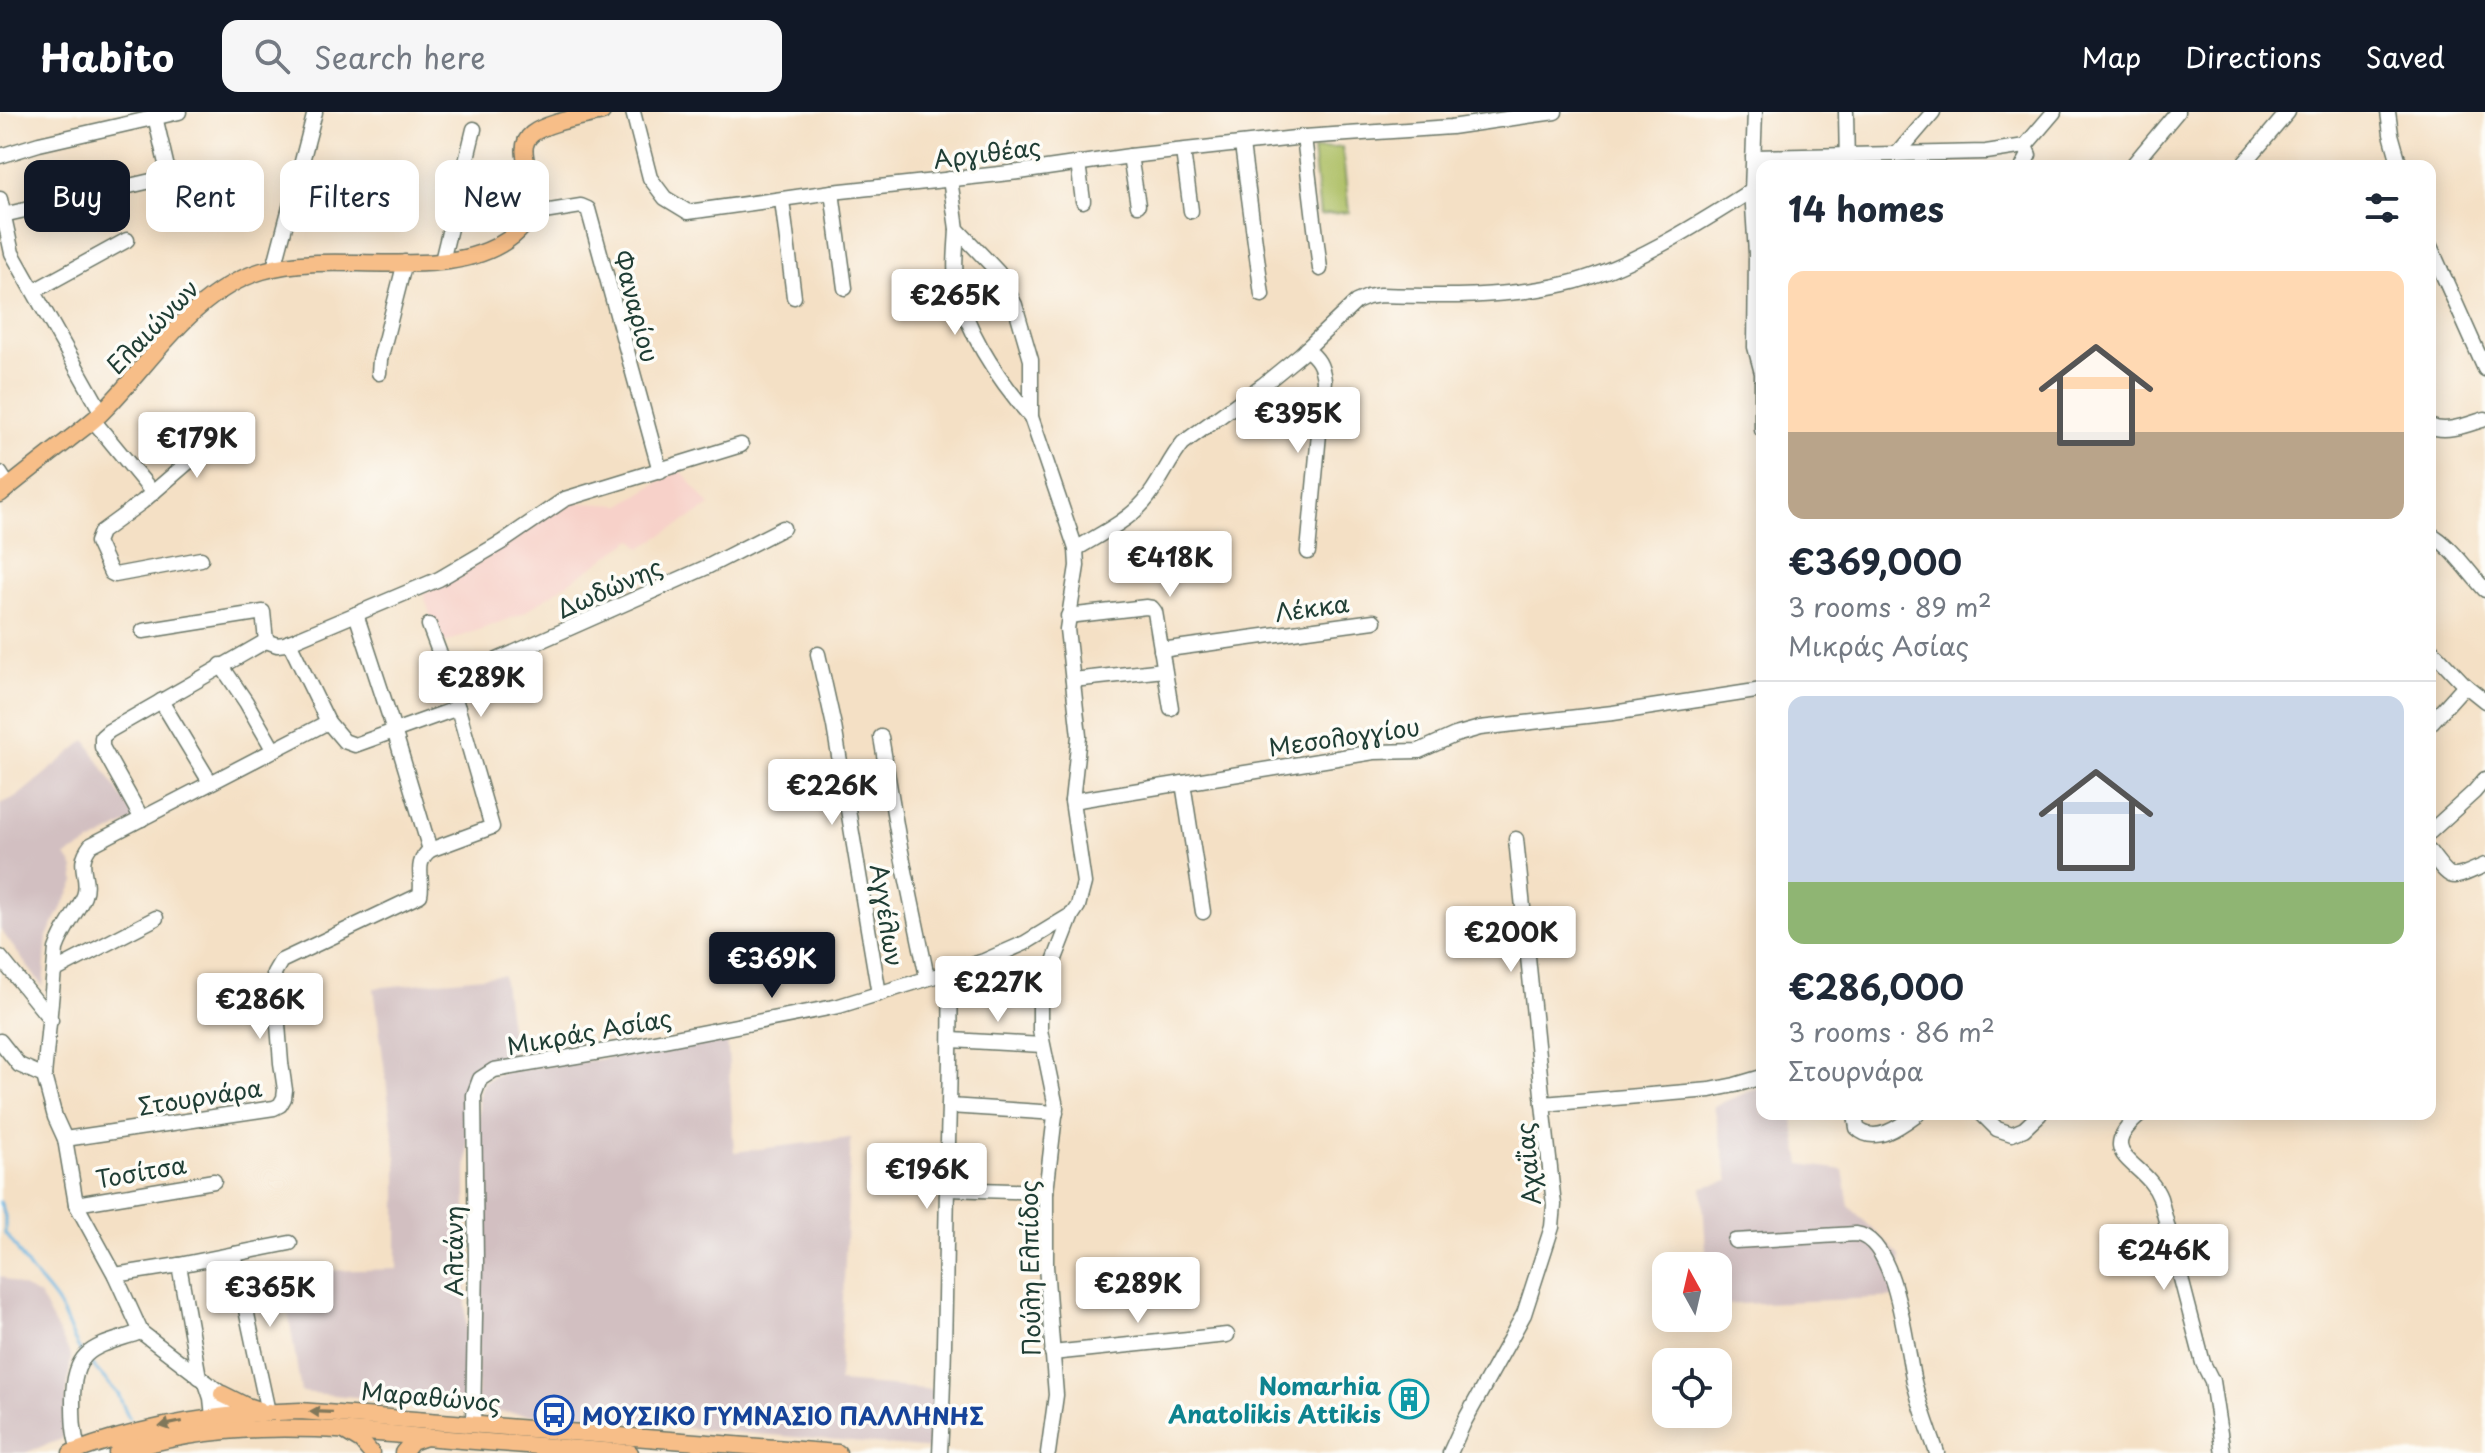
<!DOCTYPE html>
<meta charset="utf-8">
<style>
body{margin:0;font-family:"Playpen Sans",sans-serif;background:#f6f6f7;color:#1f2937;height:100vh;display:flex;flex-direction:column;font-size:30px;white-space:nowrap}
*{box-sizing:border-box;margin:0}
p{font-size:26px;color:#747a83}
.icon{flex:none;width:44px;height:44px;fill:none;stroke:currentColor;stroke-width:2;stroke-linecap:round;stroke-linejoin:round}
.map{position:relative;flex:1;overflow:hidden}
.details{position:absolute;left:1756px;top:48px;width:680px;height:960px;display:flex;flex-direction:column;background:#fff;border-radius:16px;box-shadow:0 4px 20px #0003}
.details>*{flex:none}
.top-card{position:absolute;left:24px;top:48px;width:760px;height:72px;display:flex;gap:16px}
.needle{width:52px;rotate:352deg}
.controls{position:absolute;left:1652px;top:1140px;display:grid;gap:16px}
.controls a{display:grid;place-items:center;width:80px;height:80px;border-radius:16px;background:#fff;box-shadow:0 4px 20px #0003;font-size:40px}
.price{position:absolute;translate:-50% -68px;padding:0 18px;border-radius:8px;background:#fff;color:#222;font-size:26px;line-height:52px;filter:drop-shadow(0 2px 4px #0008)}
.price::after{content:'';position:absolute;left:50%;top:48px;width:24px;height:18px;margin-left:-12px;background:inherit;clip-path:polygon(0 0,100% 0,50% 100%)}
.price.current{background:#111827;color:#fff}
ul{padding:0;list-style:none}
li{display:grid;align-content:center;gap:16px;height:424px;padding:0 32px}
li+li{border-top:2px solid #e0e1e3}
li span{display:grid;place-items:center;height:248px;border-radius:16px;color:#555}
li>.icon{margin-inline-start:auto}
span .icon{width:144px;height:144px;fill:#fffc;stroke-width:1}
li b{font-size:34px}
h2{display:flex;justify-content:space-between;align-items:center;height:96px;padding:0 32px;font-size:34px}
.pill{padding:0 28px;border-radius:16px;background:#fff;box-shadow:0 4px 20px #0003;font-size:28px;line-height:72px}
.pill.current{background:#111827;color:#fff}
header{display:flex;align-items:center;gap:48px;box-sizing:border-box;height:112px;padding:0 40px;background:#111827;color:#fff}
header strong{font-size:38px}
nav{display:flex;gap:44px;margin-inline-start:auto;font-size:28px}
.search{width:560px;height:72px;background:#f6f6f7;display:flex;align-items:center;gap:20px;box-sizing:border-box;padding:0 28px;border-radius:16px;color:#747a83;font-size:30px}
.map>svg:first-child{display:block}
</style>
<header>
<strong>Habito</strong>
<div class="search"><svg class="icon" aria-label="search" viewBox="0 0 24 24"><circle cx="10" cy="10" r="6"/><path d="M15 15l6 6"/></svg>Search here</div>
<nav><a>Map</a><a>Directions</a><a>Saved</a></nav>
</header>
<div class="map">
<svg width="2485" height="1341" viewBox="0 0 2485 1341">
<rect width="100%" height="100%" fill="#fdfcf7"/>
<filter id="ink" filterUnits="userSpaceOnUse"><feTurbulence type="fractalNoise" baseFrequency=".0125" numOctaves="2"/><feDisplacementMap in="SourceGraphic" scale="16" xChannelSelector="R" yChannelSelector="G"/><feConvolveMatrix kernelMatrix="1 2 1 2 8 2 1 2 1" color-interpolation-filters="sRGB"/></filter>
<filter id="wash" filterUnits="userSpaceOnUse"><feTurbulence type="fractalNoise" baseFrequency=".006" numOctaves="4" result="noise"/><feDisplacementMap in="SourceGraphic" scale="32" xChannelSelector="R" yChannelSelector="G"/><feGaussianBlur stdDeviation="1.8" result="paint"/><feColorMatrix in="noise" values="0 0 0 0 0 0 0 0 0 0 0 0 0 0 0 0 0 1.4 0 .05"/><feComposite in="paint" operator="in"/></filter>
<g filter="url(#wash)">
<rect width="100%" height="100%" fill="#f4e0c5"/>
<path fill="#f7d1c9" d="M680,357L710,394L641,436L633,427L522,502L441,532L423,482L566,390L621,393Z"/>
<g fill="#d2bfc1">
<path d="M86,628L135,707L66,744L74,756L75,770L47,824L43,875L0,817V692L18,684Z"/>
<path d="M503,863L514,945L472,958L466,1062V1295L301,1280L282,1160L397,1157V1052L374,876Z"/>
<path d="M727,924L734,1040L851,1026L839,1270L937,1278L934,1337L486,1299L477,1286L479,983L483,970L503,960L601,947Z"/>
<path d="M1762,974V1002H1792L1801,1052L1843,1058L1849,1094L1900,1144L1902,1185L1718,1193V1154H1707L1702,1075L1729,1069L1714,994Z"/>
<path d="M0,1164L39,1183L71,1244L62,1327L25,1341H0Z"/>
</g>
<path fill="#abbd60" stroke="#657d4a" stroke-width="2" d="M1342,35L1349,100L1320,103L1313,38Z"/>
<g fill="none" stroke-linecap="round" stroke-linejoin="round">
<g stroke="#67b3e0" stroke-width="3">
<path d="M0,1090L5,1104V1122C15,1131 19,1142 27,1153C38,1170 54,1182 62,1200C70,1216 71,1225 82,1241"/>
<path d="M87,1247L118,1282L129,1306"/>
</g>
</g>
</g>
<g filter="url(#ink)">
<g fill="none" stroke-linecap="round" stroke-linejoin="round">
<g stroke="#6a7667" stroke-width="17">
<g id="minor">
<path d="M633,0L650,66L665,86L688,100L832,80L1019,60L1130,44L1304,25L1451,15L1555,0"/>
<path d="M1755,0L1752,78L1756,142L1755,235L1762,261V318"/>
<path d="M1846,0L1847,54"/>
<path d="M2388,0L2391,22L2400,54"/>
<path d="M1304,25L1320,157"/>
<path d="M1242,33L1262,183"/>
<path d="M2025,34L2054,0"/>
<path d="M1183,39L1191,99"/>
<path d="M1897,42L1933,0"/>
<path d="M0,44L39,32L179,0"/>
<path d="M1130,44L1138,93"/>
<path d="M1753,45L1986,40L2025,34"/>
<path d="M1078,51L1083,89"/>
<path d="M2023,54L2029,43L2025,34"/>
<path d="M2132,54L2177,0"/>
<path d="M2242,54L2288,0"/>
<path d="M950,67L957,117L998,160L1015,193L1031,248V305L1076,437"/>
<path d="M832,80L845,176"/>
<path d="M0,87L12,141L102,301"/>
<path d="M782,88L794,185"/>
<path d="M531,102L581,94L588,97L660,359"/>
<path d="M3,103L164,66L167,56L154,0"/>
<path d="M957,117C956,138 953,159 958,180C970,227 1000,269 1031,305"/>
<path d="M2430,134L2485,257"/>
<path d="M442,149L474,17"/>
<path d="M274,156L315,0"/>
<path d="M34,179L127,128"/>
<path d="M1306,237C1318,246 1322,253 1324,268L1308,440"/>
<path d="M379,261L380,248L405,150"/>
<path d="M93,308L153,381"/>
<path d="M2430,314C2446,322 2469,312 2485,307"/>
<path d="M0,361L9,375"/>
<path d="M2430,422C2449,431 2470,462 2485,478"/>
<path d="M201,447L115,463L111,461L97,430L101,420L142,390L215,327"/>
<path d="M1068,504L1146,495L1152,496L1155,500L1171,596"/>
<path d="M429,513L450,569L492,715L430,738"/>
<path d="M143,519L263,500L266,529"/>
<path d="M289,530L328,610"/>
<path d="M2430,536L2465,573L2485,589"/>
<path d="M1161,538L1374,509"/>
<path d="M818,542L834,614L879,882"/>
<path d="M221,553L246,590L273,637"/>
<path d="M1073,568L1164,558"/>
<path d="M450,569L707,455L783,416"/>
<path d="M161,589L210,670"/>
<path d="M2430,612L2465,573"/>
<path d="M881,625L899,730L927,865"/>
<path d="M1183,671L1203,800"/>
<path d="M1072,689L1374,640L1419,639L1455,623L1480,616L1613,601L1762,578"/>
<path d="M142,707L102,635V625L109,619L266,529L277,533L285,532L439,467L502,430L565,387L741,333"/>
<path d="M2430,720L2474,680L2485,667"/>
<path d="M1516,727L1543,992"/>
<path d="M2430,740C2453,771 2450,768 2485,753"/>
<path d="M0,845L51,908"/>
<path d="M56,858L156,806"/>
<path d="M952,928L1042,933"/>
<path d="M0,929L19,953L44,964"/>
<path d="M949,994L1056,1001"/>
<path d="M1855,1002L1857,1016C1875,1034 1902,1013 1917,1002"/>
<path d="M1982,1002L1997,1017L2012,1022L2024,1017L2040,1002"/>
<path d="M2141,1002C2090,1045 2146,1048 2160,1086L2203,1251L2212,1269L2223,1341"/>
<path d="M65,1027L274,996L280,993L284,986L285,978L281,951L274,861L281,849L420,783C424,765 413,752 430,738L394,618L356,502"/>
<path d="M947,1077L1046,1080"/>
<path d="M76,1092L214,1069"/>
<path d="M1735,1129L1856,1122C1897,1127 1906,1237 1914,1270C1920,1294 1929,1318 1937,1341"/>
<path d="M234,1142L268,1300"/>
<path d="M179,1153L199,1265"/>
<path d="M115,1163L179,1153L290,1131"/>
<path d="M1052,1241L1227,1223"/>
<path d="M206,1271L211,1286L214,1314"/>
<path d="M226,1312L222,1282L141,1220L115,1163L76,1092L65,1027L55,1005L44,964L56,837C63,816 77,801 84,784C91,764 74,754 91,733L328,610L344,629L355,633L458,596"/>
<path d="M473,1312L476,1150L474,983L480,967L494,958L618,937L839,894L984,849L1025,831L1071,803"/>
<path d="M79,1338C73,1321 73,1306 73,1288C73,1234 97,1235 141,1220"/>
<path d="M940,1341C945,1253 945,1166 947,1078C948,1005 952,932 950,858"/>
<path d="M1048,1341L1056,1283L1046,1154V1080L1056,995L1040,918V891L1044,875L1072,803L1078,794L1084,771L1072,689L1079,624L1067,517L1077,454L1076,437C1100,422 1125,411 1144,390C1160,372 1168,349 1183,331L1263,273L1301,242L1356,190L1368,185L1380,183C1442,185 1504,186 1565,172C1626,158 1699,112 1752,78"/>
<path d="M1450,1341L1464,1310L1524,1202L1552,1115L1554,1093L1543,992L1710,978L1735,973L1762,965"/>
</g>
</g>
<g stroke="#6a7667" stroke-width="19">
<g id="major">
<path d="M0,382C22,364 45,346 67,329C79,319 93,310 104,298C153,249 192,180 262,159C333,137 437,170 501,132C568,93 504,44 532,22C547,10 583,5 602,0"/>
<path d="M222,1282L244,1293L259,1298"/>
<path d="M346,1320L361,1329L371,1341"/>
<path d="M71,1341C146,1313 221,1301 300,1299L838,1341"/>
<path d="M117,1341C224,1306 326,1316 436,1326C500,1331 565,1336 630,1341"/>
<path d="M403,1341L412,1330L426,1325"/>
</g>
</g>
<use href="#minor" stroke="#fff" stroke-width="14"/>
<use href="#major" stroke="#f7be88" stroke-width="16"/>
</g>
<defs><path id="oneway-solid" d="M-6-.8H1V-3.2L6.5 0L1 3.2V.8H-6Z" transform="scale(2)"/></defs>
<g fill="#80775a">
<use href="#oneway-solid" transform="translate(321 1300) rotate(-178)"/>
<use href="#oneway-solid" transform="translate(171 1312) rotate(168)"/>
</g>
</g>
<defs>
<g id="building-ring" transform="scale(2)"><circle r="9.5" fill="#fdfcf7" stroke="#0f9aa8" stroke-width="1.5"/><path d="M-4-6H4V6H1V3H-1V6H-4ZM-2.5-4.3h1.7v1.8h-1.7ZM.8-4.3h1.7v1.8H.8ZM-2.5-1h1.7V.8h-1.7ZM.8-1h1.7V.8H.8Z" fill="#0f9aa8"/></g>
<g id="bus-ring" transform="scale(2)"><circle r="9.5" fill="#fdfcf7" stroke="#1a4fb4" stroke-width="1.5"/><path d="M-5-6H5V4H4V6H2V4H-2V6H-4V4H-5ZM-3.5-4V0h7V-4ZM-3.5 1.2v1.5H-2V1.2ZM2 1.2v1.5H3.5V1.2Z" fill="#1a4fb4"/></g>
</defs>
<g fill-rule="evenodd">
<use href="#building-ring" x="1409" y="1287"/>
<use href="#bus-ring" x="554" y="1303"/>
</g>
<g text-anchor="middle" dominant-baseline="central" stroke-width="7" stroke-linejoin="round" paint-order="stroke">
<g font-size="24" fill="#1f3d34" stroke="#fdfcf7">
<text transform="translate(987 40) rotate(-7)">Αργιθέας</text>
<text transform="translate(637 194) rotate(75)">Φαναρίου</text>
<text transform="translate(152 214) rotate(-46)">Ελαιώνων</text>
<text transform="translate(609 475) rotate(-24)">Δωδώνης</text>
<text transform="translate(1312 495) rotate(-8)">Λέκκα</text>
<text transform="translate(1344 624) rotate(-8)">Μεσολογγίου</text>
<text transform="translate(888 803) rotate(81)">Αγγέλων</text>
<text transform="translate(589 919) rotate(-10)">Μικράς Ασίας</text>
<text transform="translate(200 984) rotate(-9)">Στουρνάρα</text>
<text transform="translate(1527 1052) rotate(-95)">Αχαΐας</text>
<text transform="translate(141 1059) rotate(-10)">Τοσίτσα</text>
<text transform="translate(453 1139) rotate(-90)">Αλτάνη</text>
<text transform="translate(1029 1156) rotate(-91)">Πούλη Ελπίδος</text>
<text transform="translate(431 1284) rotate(5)">Μαραθώνος</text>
</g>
<g font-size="24" font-weight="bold" fill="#0d838f" stroke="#fdfcf7" text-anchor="end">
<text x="1381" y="1273">Nomarhia<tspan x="1381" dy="28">Anatolikis Attikis</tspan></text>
</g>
<g font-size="24" font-weight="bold" fill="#164399" stroke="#fdfcf7" text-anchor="start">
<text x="582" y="1303">ΜΟΥΣΙΚΟ ΓΥΜΝΑΣΙΟ ΠΑΛΛΗΝΗΣ</text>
</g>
</g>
</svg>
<div class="controls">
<a><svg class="needle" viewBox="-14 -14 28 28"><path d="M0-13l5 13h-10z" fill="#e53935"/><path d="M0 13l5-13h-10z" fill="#747a83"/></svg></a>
<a><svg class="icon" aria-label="locate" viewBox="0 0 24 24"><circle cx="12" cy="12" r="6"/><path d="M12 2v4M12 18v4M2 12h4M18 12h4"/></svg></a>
</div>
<b class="price" style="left:955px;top:225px">€265K</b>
<b class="price" style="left:1298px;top:343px">€395K</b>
<b class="price" style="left:197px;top:368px">€179K</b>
<b class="price" style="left:1170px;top:487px">€418K</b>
<b class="price" style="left:481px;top:607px">€289K</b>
<b class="price" style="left:832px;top:715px">€226K</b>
<b class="price" style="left:1511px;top:862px">€200K</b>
<b class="price current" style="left:772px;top:888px">€369K</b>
<b class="price" style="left:998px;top:912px">€227K</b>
<b class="price" style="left:260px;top:929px">€286K</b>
<b class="price" style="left:927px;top:1099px">€196K</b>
<b class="price" style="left:2164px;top:1180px">€246K</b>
<b class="price" style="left:1138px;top:1213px">€289K</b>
<b class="price" style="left:270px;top:1217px">€365K</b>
<div class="top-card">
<a class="pill current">Buy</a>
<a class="pill">Rent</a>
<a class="pill">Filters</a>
<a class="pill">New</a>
</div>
<section class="details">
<h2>14 homes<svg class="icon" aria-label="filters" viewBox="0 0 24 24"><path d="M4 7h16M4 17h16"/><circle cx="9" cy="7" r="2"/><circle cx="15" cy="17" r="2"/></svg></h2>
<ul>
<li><span style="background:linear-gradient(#ffd9b3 65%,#b9a48a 0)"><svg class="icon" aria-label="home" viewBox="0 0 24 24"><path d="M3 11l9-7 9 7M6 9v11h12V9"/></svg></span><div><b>€369,000</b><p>3 rooms · 89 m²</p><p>Μικράς Ασίας</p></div></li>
<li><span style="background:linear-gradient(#c9d6e8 75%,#8fb573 0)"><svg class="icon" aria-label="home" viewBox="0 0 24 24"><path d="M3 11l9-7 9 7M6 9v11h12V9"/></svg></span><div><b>€286,000</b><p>3 rooms · 86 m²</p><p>Στουρνάρα</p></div></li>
</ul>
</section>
</div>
